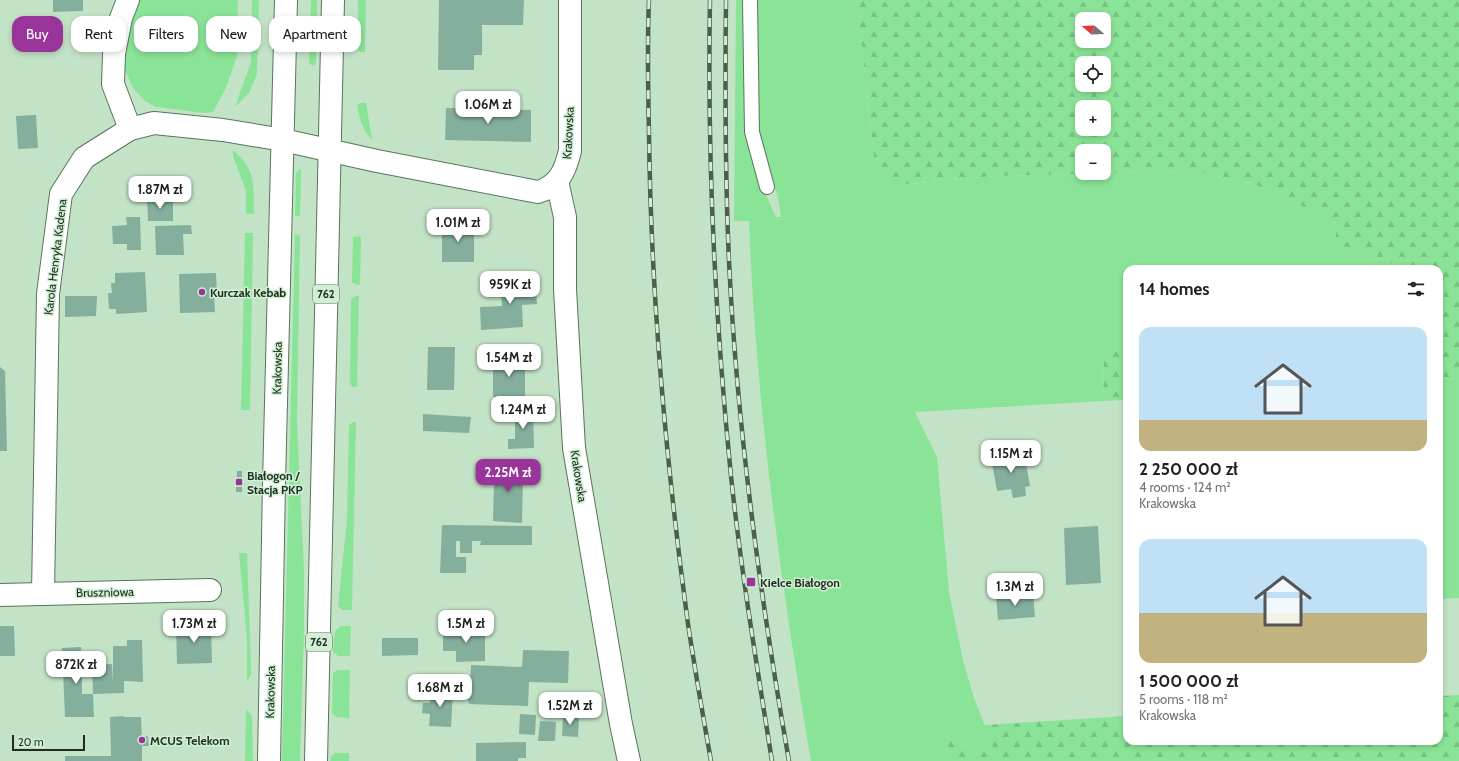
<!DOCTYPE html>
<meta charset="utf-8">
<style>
body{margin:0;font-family:Cabin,sans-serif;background:#f2f2f2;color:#202124;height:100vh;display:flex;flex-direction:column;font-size:15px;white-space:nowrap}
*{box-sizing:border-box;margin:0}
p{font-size:13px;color:#757577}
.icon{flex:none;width:22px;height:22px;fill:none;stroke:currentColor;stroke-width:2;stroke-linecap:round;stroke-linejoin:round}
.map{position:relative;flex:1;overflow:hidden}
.side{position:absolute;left:1123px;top:265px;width:320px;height:480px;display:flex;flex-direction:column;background:#fff;border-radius:12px;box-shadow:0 2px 6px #0003}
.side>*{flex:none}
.guide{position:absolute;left:12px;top:16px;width:380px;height:36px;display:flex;gap:8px}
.needle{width:26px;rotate:289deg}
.fabs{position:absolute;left:1075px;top:12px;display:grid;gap:8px}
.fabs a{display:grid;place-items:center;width:36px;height:36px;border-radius:8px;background:#fff;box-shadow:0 2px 6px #0003;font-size:20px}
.scale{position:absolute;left:12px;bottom:10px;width:73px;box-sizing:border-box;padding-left:4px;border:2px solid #212d22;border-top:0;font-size:11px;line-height:14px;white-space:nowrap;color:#212d22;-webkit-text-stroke:3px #d0f0d3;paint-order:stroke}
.price{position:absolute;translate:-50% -34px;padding:0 9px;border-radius:8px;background:#fff;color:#222;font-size:13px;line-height:26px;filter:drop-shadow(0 1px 2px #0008)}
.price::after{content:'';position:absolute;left:50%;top:24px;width:12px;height:9px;margin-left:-6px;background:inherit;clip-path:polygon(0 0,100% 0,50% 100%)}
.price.active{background:#99359a;color:#fff}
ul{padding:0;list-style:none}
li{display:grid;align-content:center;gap:8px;height:212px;padding:0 16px}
li span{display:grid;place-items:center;height:124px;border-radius:12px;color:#555}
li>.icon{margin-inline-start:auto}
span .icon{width:72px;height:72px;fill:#fffc;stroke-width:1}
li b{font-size:17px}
h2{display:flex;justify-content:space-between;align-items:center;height:48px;padding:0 16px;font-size:17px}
.tag{padding:0 14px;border-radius:12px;background:#fff;box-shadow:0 2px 6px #0003;font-size:14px;line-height:36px}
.tag.active{background:#99359a;color:#fff}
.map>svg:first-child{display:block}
</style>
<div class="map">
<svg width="1459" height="761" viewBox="0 0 1459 761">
<defs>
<pattern id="forest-firs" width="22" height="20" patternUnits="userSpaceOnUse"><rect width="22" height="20" fill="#8ae497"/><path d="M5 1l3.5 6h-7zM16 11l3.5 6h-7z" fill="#77c482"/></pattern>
</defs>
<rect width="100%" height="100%" fill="#c3e3c6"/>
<g fill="#8ae497">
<path d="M136,0H238L237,56L226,88L213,112L203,113L156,107L145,101L133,88L126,72L122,54Z"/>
<path d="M252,0H259L257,74L249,93L235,107L251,62Z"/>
<path d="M311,0H317L316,61L315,65L313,66L310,64L309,62Z"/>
<path d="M358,0H366L365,52H360L358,50Z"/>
<path d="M736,0H746L748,133L765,193L776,217H781L778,198L758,128L755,0H857L875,166L888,186L993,176L1193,171L1252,183L1323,216L1336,224L1337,244L1397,265L1396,269H1127V342L1104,359L1103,401L915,412L937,457L949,592L963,660L974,698L996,755L947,739L946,761H811C788,626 768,490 757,354C753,310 751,266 749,221H734Z"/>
<path d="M360,103H366L372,140C363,131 359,118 357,105Z"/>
<path d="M233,150C256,170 254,185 254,214H246V191L233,156Z"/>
<path d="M299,169L301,170V174L300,216H295L296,173Z"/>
<path d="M245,233H253L250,410H241Z"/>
<path d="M295,234L300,235L297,422L304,572V629L300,761H282Z"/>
<path d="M361,236L360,285L354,284L352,282L353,237Z"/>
<path d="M356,296H359L357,387H353L350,384L351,299Z"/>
<path d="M1439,377L1459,379V598L1439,599Z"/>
<path d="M353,422H356L352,610H342L338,606L347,519L349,425Z"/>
<path d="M239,553H247L251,668V674L247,682V639Z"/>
<path d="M341,626H351L350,656H338L333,652L335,631Z"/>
<path d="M338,670H350L349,718L336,717L332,713L333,673Z"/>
<path d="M246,709L252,716L253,761H245Z"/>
<path d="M335,753H349V761H330L331,756Z"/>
</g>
<g fill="url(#forest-firs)" fill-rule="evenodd">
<path d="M857,0H1459V379L1439,377V269H1396L1397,265L1336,244V224L1323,216L1252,183L1193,171L993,176L888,186L875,166ZM1082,19H1104V41H1082ZM1082,63H1104V85H1082ZM1082,107H1104V129H1082ZM1082,151H1104V173H1082Z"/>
<path d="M1127,342V400L1103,401L1104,359Z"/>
<path d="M1459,695V761H946L947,739L996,755L984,725L1127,716V741H1439V696Z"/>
</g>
<g fill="#85af9d">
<path d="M53,0H83V11L53,12Z"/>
<path d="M439,0H524L523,25H482V55H474V70H438Z"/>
<path d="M446,108L531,110V142L445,140Z"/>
<path d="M36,115L38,148L18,149L16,116Z"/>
<path d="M147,199H173V221H148Z"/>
<path d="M126,217H140L141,250H127V244H113L112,226L127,225Z"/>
<path d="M456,223H474V262H442V225L456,224Z"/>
<path d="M191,225L192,234H183L184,255H156L155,226Z"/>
<path d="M145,272L147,312L116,314V309H109L108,293H112L111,283H115V273Z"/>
<path d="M216,273L217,293H214L215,312L180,313L179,274Z"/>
<path d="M535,279L537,304L522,305L523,327L481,330L480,307L502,306L500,281Z"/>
<path d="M65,296H97L96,316L65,317Z"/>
<path d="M428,347H455L454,390H427Z"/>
<path d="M507,358H525V398L493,397V360H507Z"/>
<path d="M0,367L5,371L7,451H0Z"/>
<path d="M515,408H533L534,448L508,449V439H515Z"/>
<path d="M423,414L471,417L469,433L423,431Z"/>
<path d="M1024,452L1030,486L1025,487L1026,496L1013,498L1011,489L997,491L991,457Z"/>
<path d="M488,468H529V478L523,479L522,523L493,521L494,478H488Z"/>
<path d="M237,471H242V492H236Z"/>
<path d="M442,525L532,526V545H480L481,541H472V553H460V541H456V557H466V573H440Z"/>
<path d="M1098,526L1101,583L1066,585L1064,528Z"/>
<path d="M1033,594L1035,617L998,620L996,596Z"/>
<path d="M211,624L212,663L177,664L176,625Z"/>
<path d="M0,626H14L15,656H0Z"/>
<path d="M485,628V661L456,662V651H443V629Z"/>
<path d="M382,638H418V655L382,656Z"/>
<path d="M127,640H142L143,682L124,681V693L93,694L92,665L112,664L113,682V646H127Z"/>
<path d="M81,647L82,663H90V670H82V694H93L94,717H65L62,648Z"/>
<path d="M523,650L569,651L568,683L529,682L528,706L469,704L468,700H460L462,680H470L471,665L522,667Z"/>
<path d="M431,690L453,691L451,727L429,726L430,714L422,713L423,703H430Z"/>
<path d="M520,714L536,715L535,735L519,734Z"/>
<path d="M123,716L124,717H141L142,737L148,736L149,746H142V761H65V756H111L110,717Z"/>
<path d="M563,716L579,717L578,737L562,736Z"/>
<path d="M540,721L556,722L555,741H538Z"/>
<path d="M526,742V758H518V761H476V743Z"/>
</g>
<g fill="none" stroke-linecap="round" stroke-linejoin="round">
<g stroke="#58755b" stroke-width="16">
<path id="service" d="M750,0L752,132L767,187"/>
</g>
<g stroke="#58755b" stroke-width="24">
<g id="minor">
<path d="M128,0L121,18L114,54L113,84L130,129"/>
<path d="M557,181L565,217V289L574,448L621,724L629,761"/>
<path d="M43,594L48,294L61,194L84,158L130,129L154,123L223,130L283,140L377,161L538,192C559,186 565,171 570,151V0"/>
<path d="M0,595L210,590"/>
</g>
</g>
<g stroke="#58755b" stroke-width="24">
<g id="primary">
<path d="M269,761L274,483L286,0"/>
<path d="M316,761L333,0"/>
</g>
</g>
<use href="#service" stroke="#fff" stroke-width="14"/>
<use href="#minor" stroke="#fff" stroke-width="22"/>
<use href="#primary" stroke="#fff" stroke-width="22"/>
<g stroke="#4c5e4e" stroke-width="4.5">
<g id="rail">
<path d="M649,0C647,45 648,90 649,134C651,299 666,462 688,624C695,670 703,716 711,761"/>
<path d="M710,0C707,159 715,318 731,476C741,571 757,666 772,761"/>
<path d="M726,0C725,87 725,174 729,261C737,429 760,596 789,761"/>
</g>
</g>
<use href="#rail" stroke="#d0f0d3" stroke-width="3" stroke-dasharray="9" stroke-linecap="butt"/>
</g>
<g fill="#99359a" stroke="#d0f0d3" stroke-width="1.5">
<circle cx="202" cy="292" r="4"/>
<rect x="235" y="478" width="8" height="8" rx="2"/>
<rect x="746" y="577" width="10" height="10" rx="2"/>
<circle cx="142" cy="740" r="4"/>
</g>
<g text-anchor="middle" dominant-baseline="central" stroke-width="3" stroke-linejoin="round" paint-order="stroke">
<g fill="#d0f0d3" stroke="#566857" stroke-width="1">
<rect x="313" y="285" width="26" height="18" rx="3"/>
<rect x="306" y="633" width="26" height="18" rx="3"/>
</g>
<g font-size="11" font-weight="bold" fill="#212d22">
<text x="326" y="294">762</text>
<text x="319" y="642">762</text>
</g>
<g font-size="12" fill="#212d22" stroke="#d0f0d3">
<text transform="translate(568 133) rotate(-87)">Krakowska</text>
<text transform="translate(55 257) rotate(-83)">Karola Henryka Kadena</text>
<text transform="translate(277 368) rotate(-89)">Krakowska</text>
<text transform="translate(579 476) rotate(81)">Krakowska</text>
<text transform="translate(105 592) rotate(-1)">Bruszniowa</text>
<text transform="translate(270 692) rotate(-89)">Krakowska</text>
</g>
<g font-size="12" font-weight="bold" fill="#212d22" stroke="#d0f0d3" text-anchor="start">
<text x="210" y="292">Kurczak Kebab</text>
<text x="247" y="475">Białogon /<tspan x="247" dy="14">Stacja PKP</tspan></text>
<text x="760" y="582">Kielce Białogon</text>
<text x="150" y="740">MCUS Telekom</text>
</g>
</g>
</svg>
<div class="fabs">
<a><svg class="needle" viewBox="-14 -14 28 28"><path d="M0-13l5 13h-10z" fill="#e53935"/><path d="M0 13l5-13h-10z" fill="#757577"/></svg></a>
<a><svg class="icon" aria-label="locate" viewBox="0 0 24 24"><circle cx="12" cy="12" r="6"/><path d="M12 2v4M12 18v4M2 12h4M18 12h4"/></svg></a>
<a>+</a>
<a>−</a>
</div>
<div class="scale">20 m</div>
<b class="price" style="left:488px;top:125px">1.06M zł</b>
<b class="price" style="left:160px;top:210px">1.87M zł</b>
<b class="price" style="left:458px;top:243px">1.01M zł</b>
<b class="price" style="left:510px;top:305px">959K zł</b>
<b class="price" style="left:509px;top:378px">1.54M zł</b>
<b class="price" style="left:523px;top:430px">1.24M zł</b>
<b class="price" style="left:1011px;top:474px">1.15M zł</b>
<b class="price active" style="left:508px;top:493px">2.25M zł</b>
<b class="price" style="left:1015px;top:607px">1.3M zł</b>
<b class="price" style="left:194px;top:644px">1.73M zł</b>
<b class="price" style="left:466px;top:644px">1.5M zł</b>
<b class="price" style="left:76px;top:685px">872K zł</b>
<b class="price" style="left:440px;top:708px">1.68M zł</b>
<b class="price" style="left:570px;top:726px">1.52M zł</b>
<div class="guide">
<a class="tag active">Buy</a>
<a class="tag">Rent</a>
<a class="tag">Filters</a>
<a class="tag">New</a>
<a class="tag">Apartment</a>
</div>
<section class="side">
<h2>14 homes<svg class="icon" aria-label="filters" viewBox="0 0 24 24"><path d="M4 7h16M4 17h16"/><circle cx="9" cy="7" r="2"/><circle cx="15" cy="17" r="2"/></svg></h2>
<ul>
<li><span style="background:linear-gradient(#bfe0f5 75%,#c2b280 0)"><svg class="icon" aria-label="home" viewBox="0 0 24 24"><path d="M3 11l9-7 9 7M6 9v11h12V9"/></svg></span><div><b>2 250 000 zł</b><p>4 rooms · 124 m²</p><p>Krakowska</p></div></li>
<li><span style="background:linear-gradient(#bfe0f5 60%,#c2b280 0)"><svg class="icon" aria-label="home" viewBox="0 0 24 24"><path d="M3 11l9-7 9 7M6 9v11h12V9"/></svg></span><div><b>1 500 000 zł</b><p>5 rooms · 118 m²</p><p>Krakowska</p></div></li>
</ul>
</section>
</div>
